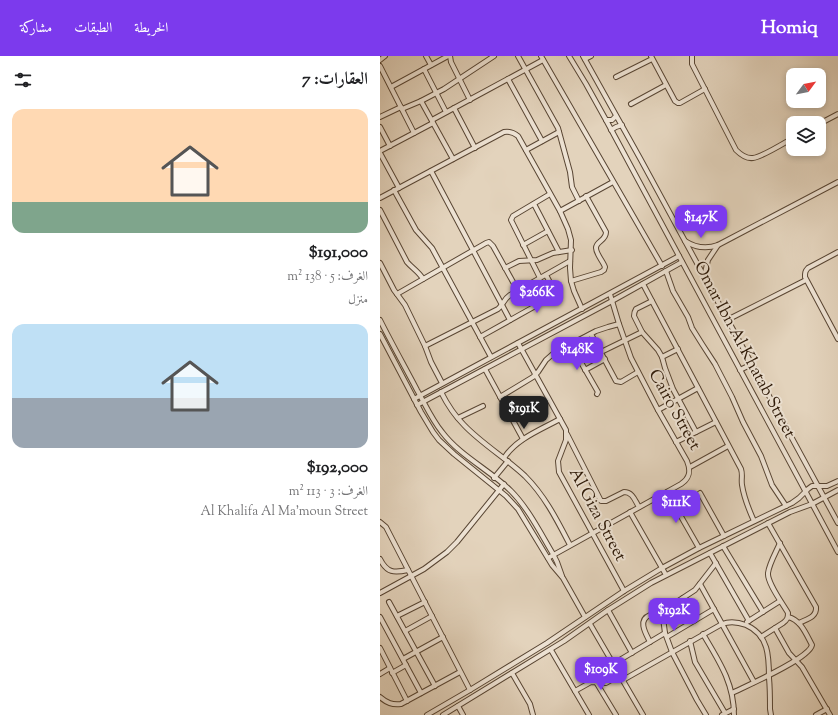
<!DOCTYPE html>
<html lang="ar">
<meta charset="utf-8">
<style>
body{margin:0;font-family:"Sorts Mill Goudy",Amiri,serif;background:#f2f2f2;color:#202124;direction:rtl;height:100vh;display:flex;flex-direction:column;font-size:15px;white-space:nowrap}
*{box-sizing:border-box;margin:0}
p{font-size:13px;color:#757577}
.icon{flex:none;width:22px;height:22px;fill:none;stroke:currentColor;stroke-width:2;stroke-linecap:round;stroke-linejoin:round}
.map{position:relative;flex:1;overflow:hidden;direction:ltr}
.panel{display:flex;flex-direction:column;background:#fff;width:380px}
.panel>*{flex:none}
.needle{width:26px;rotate:58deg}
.fabs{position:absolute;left:406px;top:12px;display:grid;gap:8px}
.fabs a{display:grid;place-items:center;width:40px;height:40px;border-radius:8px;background:#fff;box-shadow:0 2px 6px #0003;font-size:20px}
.price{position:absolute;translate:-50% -34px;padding:0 9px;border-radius:8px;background:#7c3aed;color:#fff;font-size:13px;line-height:26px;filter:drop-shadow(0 1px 2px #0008)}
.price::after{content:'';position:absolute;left:50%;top:24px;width:12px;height:9px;margin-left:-6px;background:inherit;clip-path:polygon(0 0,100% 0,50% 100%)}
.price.current{background:#222;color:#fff}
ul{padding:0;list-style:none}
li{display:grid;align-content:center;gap:8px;height:212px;padding:0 12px}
li span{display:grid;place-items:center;height:124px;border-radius:12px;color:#555}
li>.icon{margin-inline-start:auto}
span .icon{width:72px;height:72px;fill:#fffc;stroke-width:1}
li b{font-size:17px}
h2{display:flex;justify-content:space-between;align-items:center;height:48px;padding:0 12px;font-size:17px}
header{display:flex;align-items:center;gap:24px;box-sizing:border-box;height:56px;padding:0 20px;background:#7c3aed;color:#fff}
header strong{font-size:19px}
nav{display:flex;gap:22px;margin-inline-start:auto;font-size:14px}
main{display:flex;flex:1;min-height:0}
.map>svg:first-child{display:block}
</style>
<header>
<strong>Homiq</strong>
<nav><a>الخريطة</a><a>الطبقات</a><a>مشاركة</a></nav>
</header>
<main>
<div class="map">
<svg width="458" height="659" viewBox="0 0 458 659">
<rect width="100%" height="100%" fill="#e3d3bc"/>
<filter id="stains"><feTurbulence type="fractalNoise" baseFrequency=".005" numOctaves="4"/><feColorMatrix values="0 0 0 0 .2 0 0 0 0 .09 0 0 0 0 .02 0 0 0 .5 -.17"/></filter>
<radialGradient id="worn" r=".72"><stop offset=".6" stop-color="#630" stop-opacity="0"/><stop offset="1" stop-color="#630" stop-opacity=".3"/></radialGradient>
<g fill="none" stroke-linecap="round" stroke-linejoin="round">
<g stroke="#594634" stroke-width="6">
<g id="minor">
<path d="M46,0L51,9"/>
<path d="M70,0L71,6L90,44"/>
<path d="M138,0L178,72L190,116L192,131L199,145"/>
<path d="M161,0L282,210"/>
<path d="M189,0L206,28L226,64L458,496"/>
<path d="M203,0L261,104L458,467"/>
<path d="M205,0V3L211,0"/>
<path d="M271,0L295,45L298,47H300L325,33"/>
<path d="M312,0V8L356,94C361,99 366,103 373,102C382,101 404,87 413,82"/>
<path d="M0,4L5,0"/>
<path d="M0,10L34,77"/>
<path d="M44,13L66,56"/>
<path d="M236,21L272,3"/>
<path d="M128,23L162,85"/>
<path d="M11,31L68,0"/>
<path d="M41,45L73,103"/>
<path d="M251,48L286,29"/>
<path d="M74,52L95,92"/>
<path d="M22,53L41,45L64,33L114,0"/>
<path d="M0,61L21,51"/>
<path d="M52,64L163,4"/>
<path d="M226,64H232L236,60"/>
<path d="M439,68L458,58"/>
<path d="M0,71L10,90"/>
<path d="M231,74L236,71L242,69"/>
<path d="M146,94L179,76"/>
<path d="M0,95L53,67"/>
<path d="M0,97L19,132"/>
<path d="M51,115L130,264"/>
<path d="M14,134L36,174L52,192L111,301"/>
<path d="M0,142L124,76C129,75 133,76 138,80L180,155L188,173L191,184L190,212L191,225L194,235L202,253"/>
<path d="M154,148L179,196"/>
<path d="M0,154L27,206C32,212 39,216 43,223"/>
<path d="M180,155L233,126"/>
<path d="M305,185C316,192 327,193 338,189L458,126"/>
<path d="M143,189L168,175"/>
<path d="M458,196L428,212C425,215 425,217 425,221L458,283"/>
<path d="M0,207L14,234L25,249L45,290L51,306L62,327"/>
<path d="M125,212L139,205L157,204L173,197L192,194"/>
<path d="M286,215L293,235L308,261L312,272L322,288L335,308L352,341L363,366L381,400L392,429L406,450"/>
<path d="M324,221L328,204L338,189"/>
<path d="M160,222L131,164L133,160L170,138"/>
<path d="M191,225L221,216L224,214L225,211C223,205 216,198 216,192C216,185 226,185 226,176L206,140"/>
<path d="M263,228L361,413C363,419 361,423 362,429C364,442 369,454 374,465"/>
<path d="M17,238L106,187L109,186L113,190L138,235"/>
<path d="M272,245L256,253C254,256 254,257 254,260L262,276L278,294L282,301L285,312L293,333L316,376"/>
<path d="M0,264C12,288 25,311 37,334C45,348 52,364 62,376C80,400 110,414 131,435C148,452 161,478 173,498L177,506L182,520"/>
<path d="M347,264L426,224"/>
<path d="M0,278L41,356L53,376L59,384L74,398L126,440L138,453L172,509L183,522L205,561"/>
<path d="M211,278L236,325L241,326L258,316"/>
<path d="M100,281L175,239V236L166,219"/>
<path d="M138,287L186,374V384L178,405L179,416L244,535"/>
<path d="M191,289L218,336L217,338"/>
<path d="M45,290L118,253C123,249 124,243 130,239L190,205"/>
<path d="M221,296L262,276"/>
<path d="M282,301L298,293"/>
<path d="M105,313L143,383"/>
<path d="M205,314L225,303"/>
<path d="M360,314L372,308"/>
<path d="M61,336C67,348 74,359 84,369C102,388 126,402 145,420C165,440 177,464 190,489"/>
<path d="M120,341L153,321L158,316L166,304L174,297L216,275L228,271L239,268"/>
<path d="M34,343L299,200"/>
<path d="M37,349L232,245L302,206"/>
<path d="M278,354L318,332"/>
<path d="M78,362L103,350"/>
<path d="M187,378L221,445H226L244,436C253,436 255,445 259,451"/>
<path d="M296,386L336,366"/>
<path d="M124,402C136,383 160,374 180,363"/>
<path d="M310,411L348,390"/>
<path d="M114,422L128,405"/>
<path d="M287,436L319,492"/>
<path d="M320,437L344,480"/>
<path d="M250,456L286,519"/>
<path d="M0,466L6,471L90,634"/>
<path d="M388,467L436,551C437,561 427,563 419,567"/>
<path d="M343,490L383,556"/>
<path d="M330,497L369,565"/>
<path d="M168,502L301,428C310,422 311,415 307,405L278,354L251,302L239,268L230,238"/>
<path d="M0,503C7,517 14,517 28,514"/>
<path d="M320,528L374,626"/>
<path d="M0,537L44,513L67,496L77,486L124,428"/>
<path d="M303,542L315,564"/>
<path d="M9,546L55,630"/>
<path d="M228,554L252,597"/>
<path d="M17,560L45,546"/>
<path d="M0,561L41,637"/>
<path d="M367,566L400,545"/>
<path d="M210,568L263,659"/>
<path d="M395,572L409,597L422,611L450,659"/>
<path d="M25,575L52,560"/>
<path d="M323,578C339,605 354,627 354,659"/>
<path d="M287,581L334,553"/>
<path d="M381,581L403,567C407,564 408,562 408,557C403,548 387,527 388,517C389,508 396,496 400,487"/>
<path d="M310,585L315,606L345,657"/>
<path d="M270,586C266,578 257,564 270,559C274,557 279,557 283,557"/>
<path d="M0,592L27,645"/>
<path d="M171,594L209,659"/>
<path d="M23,603L63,581"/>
<path d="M233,608L285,577"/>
<path d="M12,617L26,609"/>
<path d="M132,617L150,648L153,659"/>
<path d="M0,618L10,612"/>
<path d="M243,624L342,568C350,565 358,566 366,569C389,579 389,601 389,622C390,632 390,643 390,653L391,659"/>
<path d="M216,626L236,659"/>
<path d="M195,635L211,626L226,627L240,619"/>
<path d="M352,637C366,630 429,603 432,589C426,578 421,564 408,561"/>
<path d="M0,641C7,647 12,649 21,648L80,616"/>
<path d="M78,650L83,659"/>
<path d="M47,659L90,634L167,587L244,535L282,512L319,492L412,447L419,442L428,433L432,430H447L458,425"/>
<path d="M63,659L184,585L228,554L271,527L410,456L432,448L458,434"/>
<path d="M326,659L317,644L292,596L285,577L283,562V557L286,553L315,534L336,507"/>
<path d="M342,659L354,653"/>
<path d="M436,659L447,653"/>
</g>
</g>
<use href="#minor" stroke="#ede2d3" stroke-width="4"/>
</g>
<g text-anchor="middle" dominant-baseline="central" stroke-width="4" stroke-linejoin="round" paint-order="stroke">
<g font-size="17" fill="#2b1706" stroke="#ede2d3">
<text transform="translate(364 294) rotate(62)">Omar Ibn Al Khatab Street</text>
<text transform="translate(294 354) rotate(61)">Cairo Street</text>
<text transform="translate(217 459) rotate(62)">Al Giza Street</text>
</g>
</g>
<rect width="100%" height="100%" filter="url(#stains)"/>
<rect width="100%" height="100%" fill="url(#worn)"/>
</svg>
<div class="fabs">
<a><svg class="needle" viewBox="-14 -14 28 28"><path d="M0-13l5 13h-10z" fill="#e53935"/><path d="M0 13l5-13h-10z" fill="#757577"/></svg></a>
<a><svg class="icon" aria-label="layers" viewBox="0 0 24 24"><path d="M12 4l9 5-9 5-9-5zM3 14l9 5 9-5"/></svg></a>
</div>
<b class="price" style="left:321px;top:183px">$147K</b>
<b class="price" style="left:157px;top:258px">$266K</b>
<b class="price" style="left:197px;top:315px">$148K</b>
<b class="price current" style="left:144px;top:374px">$191K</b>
<b class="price" style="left:296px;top:468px">$111K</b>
<b class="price" style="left:294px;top:576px">$192K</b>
<b class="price" style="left:221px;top:635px">$109K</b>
</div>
<section class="panel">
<h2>العقارات: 7<svg class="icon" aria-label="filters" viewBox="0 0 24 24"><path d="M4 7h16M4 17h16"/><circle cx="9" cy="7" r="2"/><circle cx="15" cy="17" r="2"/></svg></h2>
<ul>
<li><span style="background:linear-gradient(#ffd9b3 75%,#7fa58c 0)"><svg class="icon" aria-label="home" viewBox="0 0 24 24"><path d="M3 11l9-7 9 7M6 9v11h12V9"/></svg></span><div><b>$191,000</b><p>الغرف: 5 · 138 m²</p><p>منزل</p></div></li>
<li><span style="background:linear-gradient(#bfe0f5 60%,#9aa5b1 0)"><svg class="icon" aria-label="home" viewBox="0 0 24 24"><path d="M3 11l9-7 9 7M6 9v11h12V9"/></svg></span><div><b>$192,000</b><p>الغرف: 3 · 113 m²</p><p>Al Khalifa Al Ma'moun Street</p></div></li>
</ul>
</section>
</main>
